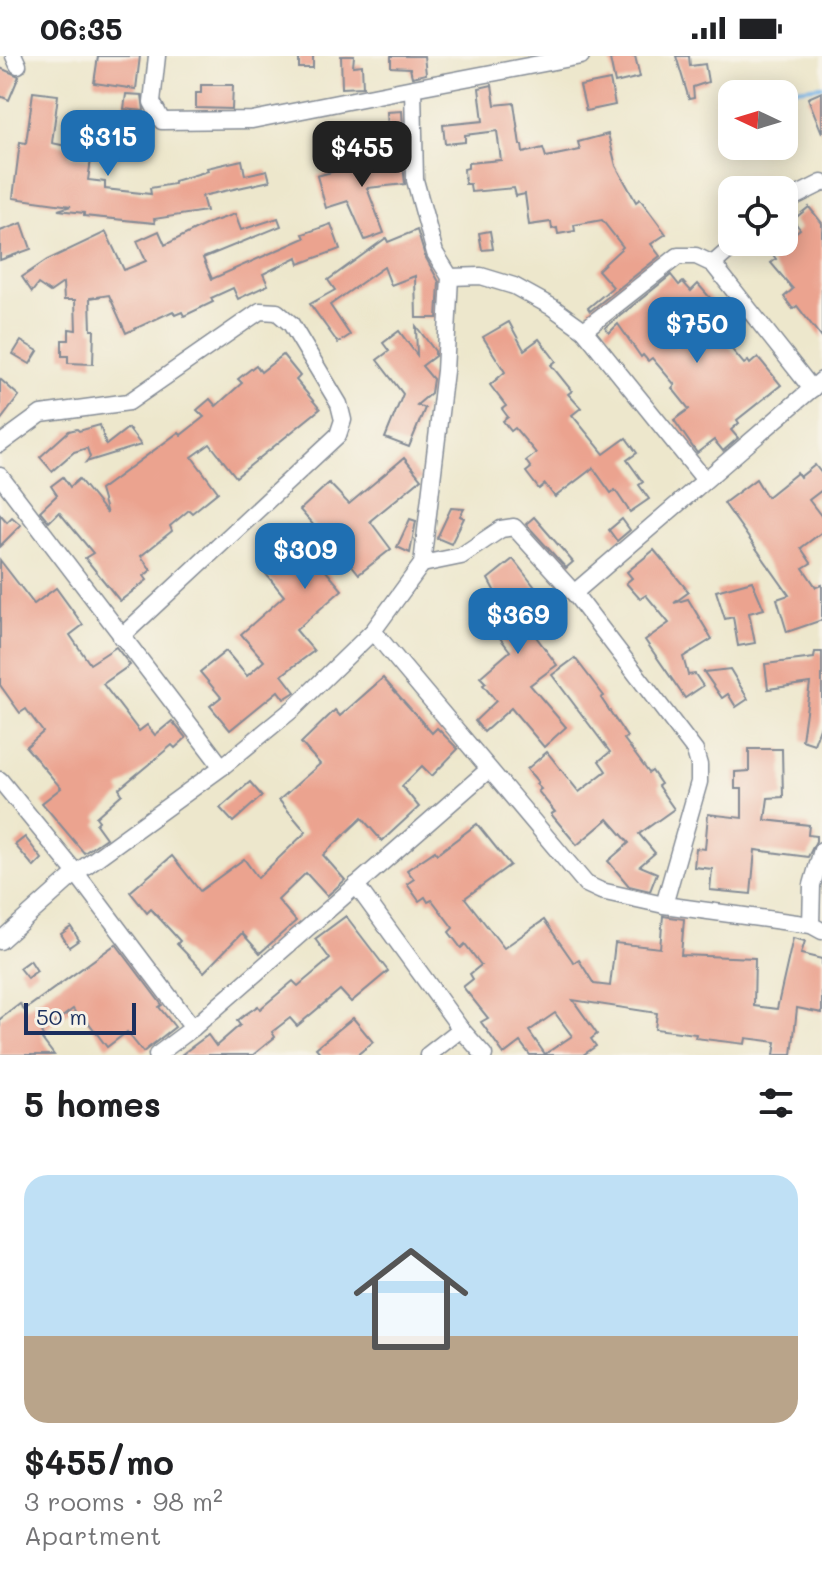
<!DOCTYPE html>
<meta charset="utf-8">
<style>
body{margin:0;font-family:Mali,sans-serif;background:#f6f6f6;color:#202124;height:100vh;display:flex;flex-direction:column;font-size:30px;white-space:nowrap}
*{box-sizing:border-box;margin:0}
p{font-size:26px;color:#757577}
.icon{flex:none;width:44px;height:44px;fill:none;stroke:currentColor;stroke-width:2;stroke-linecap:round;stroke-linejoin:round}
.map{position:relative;height:999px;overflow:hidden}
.drawer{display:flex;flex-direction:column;background:#fff;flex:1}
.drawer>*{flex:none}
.needle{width:52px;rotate:274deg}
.buttons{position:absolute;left:718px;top:24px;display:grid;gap:16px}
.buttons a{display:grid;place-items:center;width:80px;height:80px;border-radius:16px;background:#fff;box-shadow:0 4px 20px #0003;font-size:40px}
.scale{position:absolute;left:24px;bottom:20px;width:112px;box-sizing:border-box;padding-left:8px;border:4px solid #1b2f5e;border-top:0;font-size:22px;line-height:28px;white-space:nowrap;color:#1b2f5e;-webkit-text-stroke:6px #f7f3e8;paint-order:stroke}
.price{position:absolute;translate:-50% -68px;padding:0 18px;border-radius:16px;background:#1f6fb2;color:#fff;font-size:26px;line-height:52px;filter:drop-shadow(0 2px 4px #0008)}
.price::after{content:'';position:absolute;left:50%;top:48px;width:24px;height:18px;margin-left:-12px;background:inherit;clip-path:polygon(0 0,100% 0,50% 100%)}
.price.current{background:#222;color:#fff}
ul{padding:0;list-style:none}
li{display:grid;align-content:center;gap:16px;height:424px;padding:0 24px}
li+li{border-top:2px solid #e0e0e0}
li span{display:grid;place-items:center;height:248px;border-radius:24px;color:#555}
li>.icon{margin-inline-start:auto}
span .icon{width:144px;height:144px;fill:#fffc;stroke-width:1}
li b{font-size:34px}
h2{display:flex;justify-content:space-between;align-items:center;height:96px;padding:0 24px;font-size:34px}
.status{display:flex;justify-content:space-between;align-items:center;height:56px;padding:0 40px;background:#fff;direction:ltr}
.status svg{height:22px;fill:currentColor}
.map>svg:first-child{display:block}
</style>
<div class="status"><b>06:35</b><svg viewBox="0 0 49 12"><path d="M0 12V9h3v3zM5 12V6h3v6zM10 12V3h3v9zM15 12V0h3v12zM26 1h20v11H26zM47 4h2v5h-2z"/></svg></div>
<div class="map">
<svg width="822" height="999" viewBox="0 0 822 999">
<rect width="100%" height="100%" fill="#f7f3e8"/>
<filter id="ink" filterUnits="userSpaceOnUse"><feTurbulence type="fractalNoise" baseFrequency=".0125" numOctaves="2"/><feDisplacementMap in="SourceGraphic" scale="16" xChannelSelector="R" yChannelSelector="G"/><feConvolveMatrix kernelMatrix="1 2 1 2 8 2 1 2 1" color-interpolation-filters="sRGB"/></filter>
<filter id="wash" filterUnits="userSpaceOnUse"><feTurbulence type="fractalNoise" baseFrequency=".006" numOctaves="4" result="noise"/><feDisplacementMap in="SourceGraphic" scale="32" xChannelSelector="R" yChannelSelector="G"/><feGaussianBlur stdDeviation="1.8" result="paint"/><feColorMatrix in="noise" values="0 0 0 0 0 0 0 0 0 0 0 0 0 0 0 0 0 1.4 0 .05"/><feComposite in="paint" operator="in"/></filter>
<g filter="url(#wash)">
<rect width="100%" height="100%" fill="#ede7cc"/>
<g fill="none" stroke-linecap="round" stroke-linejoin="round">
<path stroke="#77b7eb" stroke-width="4" d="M787,34L822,30"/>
</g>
<g id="blocks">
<g fill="#eba38f" fill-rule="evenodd">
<path d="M98,0H140L136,33L94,27Z"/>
<rect x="299" y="0" width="14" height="12"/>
<path d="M341,0H354L353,10L362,9L363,31L342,32Z"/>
<path d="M391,0H424L426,18L412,21L410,12L391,11Z"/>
<path d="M623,0H635L640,21L615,27L610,3Z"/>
<path d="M676,0H689L690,10L705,8L708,26L693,31L694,42L689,43Z"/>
<path d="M0,12L19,20L9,44L0,40Z"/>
<path d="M610,24L615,49L586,55L580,30Z"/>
<path d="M201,29H233L232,53L196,52V37H201Z"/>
<path d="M492,29L495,49L514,47L520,89H522L523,97L543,92L546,101L580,94L578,86L608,78L616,110L636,146L640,143L666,178L651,188L660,200L590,255L588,252L613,231L598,214L623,191L602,164L574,169L575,175L558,178L557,172L552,173L551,166L529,169L525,138L516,140L514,132L471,136L470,128H465L464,113L468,112V107L501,104L497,75L465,79V86L445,88L443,69L483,65L479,32Z"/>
<path d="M33,36L58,39L52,87L71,91L69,100L91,104L88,124L105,126V133L151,138L150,132L174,128V125L208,115L207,112L242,104L245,119L267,114L270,125L202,140L206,155L154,163L155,167L84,160V157L58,154L71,150L13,142L20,86L26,87Z"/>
<path d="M822,36V77L808,42Z"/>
<path d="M126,38L142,39L144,55L124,53Z"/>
<path d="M402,55L403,71L388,72L387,56Z"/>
<path d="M402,100L405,128L367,132L384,177L365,184L348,145L326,152L317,120L370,105L369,103Z"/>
<path d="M809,151L822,167V282L797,250L793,253L784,241L793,233L771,207L776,203L771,196L800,173L793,164Z"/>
<path d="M235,158L241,174L278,162L281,170L203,202L212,223L305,182L303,178L331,168L340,193L299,208L297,201L263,218L268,229L238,243L233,232L211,242L213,246L184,260L182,256L175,259L173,255L126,277L109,239L90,242L91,274H94L93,308L68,307V300H62V284H69V273L76,274L75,244H64L63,227L50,236L38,228L32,236L22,221L47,204L106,176L124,214L146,205L137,185L159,175L165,189L209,167Z"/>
<path d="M22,167L31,193L0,204V175Z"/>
<path d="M417,174L425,200L439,226L437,262H416L415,220L391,229L384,211L330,249L350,279L338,287L310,248L335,234L328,224L386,182L388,186Z"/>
<path d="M490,175L493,193L482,194L479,177Z"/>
<path d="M671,219L679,229L683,226L691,235L698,228L718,251L695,270L677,247L655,265L676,291L706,267L721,286L724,284L744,308L748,305L750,308L758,301L781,329L737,364L739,367L731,374L738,382L723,395L714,384L697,397L674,364L689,353L672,332L675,329L652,302L648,305L643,299L641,301L618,268L609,277L605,272Z"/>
<path d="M509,266L524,294L539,283L556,305L551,309L572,335L568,338L581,352L572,359L604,398L626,382L637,397L627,404L643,426L639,429L649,443L630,456L615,434L611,437L593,412L555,441L545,428L539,433L526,416L531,412L526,405L536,397L515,372L511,375L503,365L508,361L502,353L506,350L490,329L505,316L483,281Z"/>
<path d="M416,270L435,295V300L422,310L433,323L431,337L417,349L425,352L409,391L385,382L403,338L377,304L389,295L383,287L399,275L417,299Z"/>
<path d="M21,285L38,295L30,308L13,298Z"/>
<path d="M283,299L300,320L296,324L320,353L236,421L210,388L192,401L218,436L192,457L189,454L170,470L172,475L141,500L151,514L144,520L147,524L120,545L85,502L93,497L59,456L49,466L40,455L57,439L51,430L63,421L70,431L79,423L107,458L100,434L179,376L181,379L204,361L197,354L210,343L216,350L242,327L238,323L256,309L261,316Z"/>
<path d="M0,323L19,340L0,365Z"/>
<path d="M100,369L106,389L128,372L141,389L86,406L90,401L87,392L74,396L52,415L40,401L69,375L77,373L79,375Z"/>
<path d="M404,402L421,423L370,465L391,493L359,518L339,493L320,508L342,534L296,574L314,595L282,619L295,636L284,643L278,635L230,674L210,650L221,641L200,616L226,595L247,620L264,605L241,578L284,540L261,512L268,507L266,505L281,493L285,498L317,473L300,454L329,427L349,448Z"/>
<path d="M815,409L822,418V434L809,444L822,461V476L801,492L811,507L803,512L816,531L822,529V564L787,576L777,543L789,539L724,447L756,423L767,441L797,417L800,421Z"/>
<path d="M451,452L464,453L460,460L464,462L451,488L437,482Z"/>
<path d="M0,458L7,466L12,461L21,469L0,490Z"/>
<path d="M534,461L573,506L566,512L526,468Z"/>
<path d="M410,463L416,465L410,497L397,491Z"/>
<path d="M622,463L630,474L617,485L609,474Z"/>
<path d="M654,494L689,536L674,547L688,543L712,583L683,601L688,619L695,618L703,630L685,642L645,584L669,567L646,539L640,543L626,527L632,522L627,516Z"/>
<path d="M513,503L548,548L525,566L557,609L530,629L566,671L544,691L511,652L484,676L475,665L496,645L483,629L486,627L480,621L510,595L490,569L494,565L481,548L495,536L488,523Z"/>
<path d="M0,504L34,548L56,532L83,569L70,579L90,608L116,591L130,609L103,628L139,675L147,669L155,679L172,665L186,682L175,692L172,689L119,733L122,738L96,761L99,765L96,768L106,782L84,797L42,747L61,732L26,691L43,676L26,653L20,657L0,629Z"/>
<path d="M752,525L764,553L749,557L755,587L738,590L733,561L725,563L716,535Z"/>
<path d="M815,596H822V666L814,688L802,684L810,627L768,633L765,608L814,602Z"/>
<path d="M575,602L604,640L601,642L627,681L624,683L649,717L652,715L661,728L658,730L674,753L639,778L655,797L640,810L657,817L650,835L629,830L608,805L629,787L608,763L577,789L551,758L555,756L538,735L541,733L536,728L538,726L527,713L547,696L579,736L606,715L599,705L610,696L552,619Z"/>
<path d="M730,613L748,643L736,651L728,638L722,642L704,616Z"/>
<path d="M383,622L432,677L437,672L458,693L432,720L422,710L402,730L419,751L382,785L362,762L323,799L345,824L327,840L306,817L278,844L296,865L260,897L242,877L204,916L177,888L180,885L151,853L147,857L130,836L172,800L200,835L244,803L258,822L306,776L279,744L320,708L301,687L335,654L340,660Z"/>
<path d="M749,693H782L783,741L768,742L765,764L809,769L808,779L816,780V785L808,801L755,794L751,838L710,834L712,813L694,811L696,792L705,793L708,758L742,762V733H735V716L749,715Z"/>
<path d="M250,726L262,740L233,766L220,752Z"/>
<path d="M477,768L510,809L465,842L504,892L544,864L574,907L579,904L594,928L610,930L615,887L660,892L663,860L684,863L681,899L755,902L754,950L777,953L793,882L805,885L801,898L822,903V957L797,952L792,999H774L776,986L746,982L745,988L695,982L696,978L655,973L657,957L573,944L597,978L591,983L596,990L583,999H530L520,986L504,998L481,966L488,962L463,931L473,923L470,918L481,909L465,888L461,892L449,876L453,872L432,844L428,846L425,841L419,845L407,828L414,823L407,814L435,795L437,798ZM555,957L572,980L545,998L529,975Z"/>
<path d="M25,781L42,803L34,811L15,789Z"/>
<path d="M346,860L388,915L351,946L340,934L297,970L290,962L272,976L275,981L253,999H181L208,979L216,990L240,969L237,965L246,958L258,950L260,953L293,925L298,930L330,903L315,883Z"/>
<path d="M71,871L79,884L69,891L61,878Z"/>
<path d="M116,888L162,949L159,951L175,971L143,996L127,976L107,991L82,958L78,961L73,953L41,977L44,982L42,983L54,999H0V963L20,948L24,954Z"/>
<path d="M30,904L37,915L27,922L19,912Z"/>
<path d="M353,962L373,986L357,999H322L316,992Z"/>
</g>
</g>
</g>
<g filter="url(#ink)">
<use href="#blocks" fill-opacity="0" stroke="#848b95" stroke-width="2"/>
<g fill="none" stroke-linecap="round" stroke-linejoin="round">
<g stroke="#848b95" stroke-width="19">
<g id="street">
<path d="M14,0L18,9"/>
<path d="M413,32L581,0"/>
<path d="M784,146L822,127"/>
<path d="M713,208L738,186"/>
<path d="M450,221L481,220L514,230L552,251L584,274L705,424"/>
<path d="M584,274L678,200H696L713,208L812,333"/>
<path d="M0,388L41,358L129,346L260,255L277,256L291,268L339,348L343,364L338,379L121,581"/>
<path d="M0,420L222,711"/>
<path d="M422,508L461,500L501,473L514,471L574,537L695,695L699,709V726L664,849"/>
<path d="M574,537L822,324"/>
<path d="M373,575L586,828L601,835L664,849L811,869L822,875"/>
<path d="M0,724L76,817L193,972"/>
<path d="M356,829L461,973L484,999"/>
<path d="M811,869L812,829L822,794"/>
<path d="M0,885L76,817L222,711L294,652L373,575L422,508L445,315L450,221L435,197L415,124L413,32L252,64L162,65L152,46L157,0"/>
<path d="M157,999L193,972L488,714"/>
<path d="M428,999L461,973"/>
</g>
</g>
<use href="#street" stroke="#fff" stroke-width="16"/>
</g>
</g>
</svg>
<div class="buttons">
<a><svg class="needle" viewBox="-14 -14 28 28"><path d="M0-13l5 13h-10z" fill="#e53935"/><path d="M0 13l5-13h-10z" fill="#757577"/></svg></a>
<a><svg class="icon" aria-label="locate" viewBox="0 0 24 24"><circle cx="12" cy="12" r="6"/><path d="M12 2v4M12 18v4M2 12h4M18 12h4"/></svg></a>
</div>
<div class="scale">50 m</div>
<b class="price" style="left:108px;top:122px">$315</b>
<b class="price current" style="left:362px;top:133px">$455</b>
<b class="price" style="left:697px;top:309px">$750</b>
<b class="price" style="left:305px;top:535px">$309</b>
<b class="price" style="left:518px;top:600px">$369</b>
</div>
<section class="drawer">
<h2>5 homes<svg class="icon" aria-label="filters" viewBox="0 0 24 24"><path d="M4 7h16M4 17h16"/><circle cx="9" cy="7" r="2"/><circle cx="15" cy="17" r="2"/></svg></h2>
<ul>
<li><span style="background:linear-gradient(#bfe0f5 65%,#b9a48a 0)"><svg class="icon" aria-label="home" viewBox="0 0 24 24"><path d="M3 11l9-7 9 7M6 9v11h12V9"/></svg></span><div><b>$455/mo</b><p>3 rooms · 98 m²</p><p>Apartment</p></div></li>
</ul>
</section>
